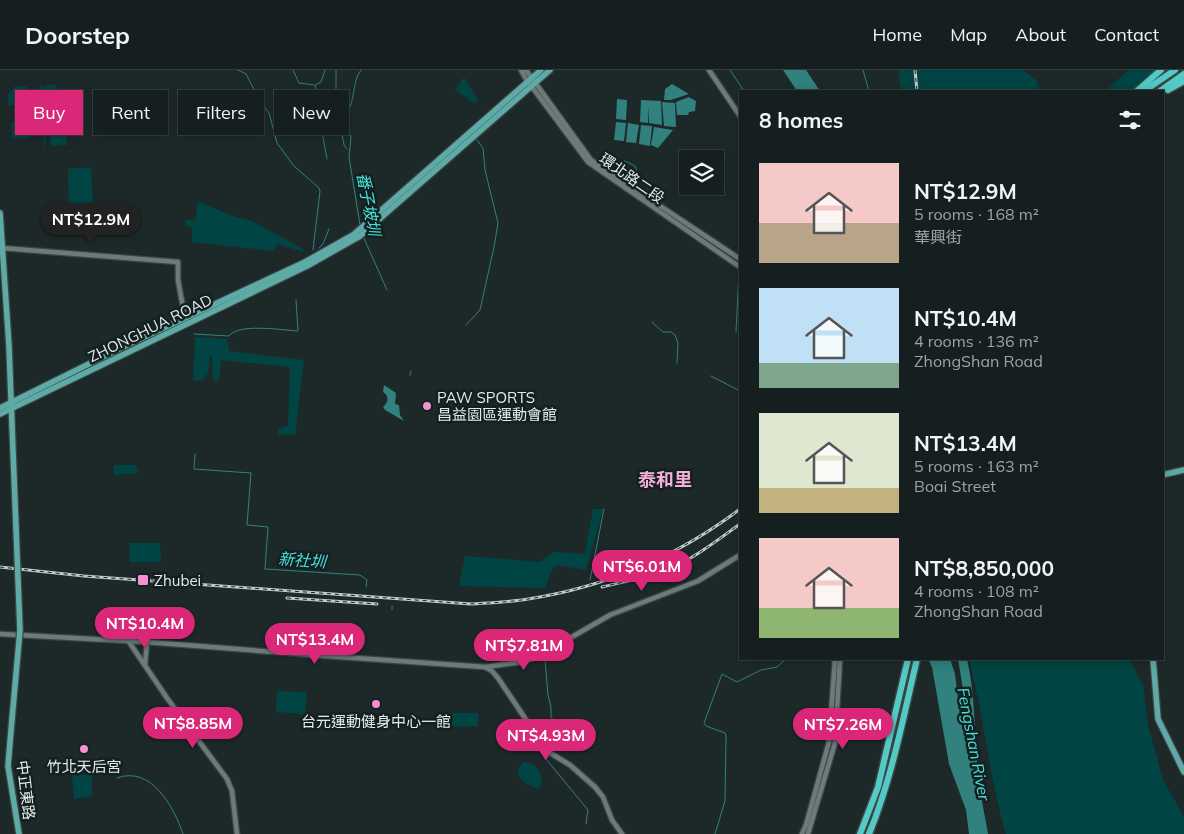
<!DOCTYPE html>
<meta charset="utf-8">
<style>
body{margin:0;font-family:Mulish,"Noto Sans TC",sans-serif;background:#1f2728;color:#f1f3f6;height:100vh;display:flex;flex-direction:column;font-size:19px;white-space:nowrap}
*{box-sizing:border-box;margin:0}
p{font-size:16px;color:#9ea2a4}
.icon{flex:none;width:28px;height:28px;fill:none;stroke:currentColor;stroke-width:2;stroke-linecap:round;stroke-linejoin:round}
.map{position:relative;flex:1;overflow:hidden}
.sheet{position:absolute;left:739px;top:20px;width:425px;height:570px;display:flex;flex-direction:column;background:#161f1f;border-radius:0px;box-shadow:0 2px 12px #0003,0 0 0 1px #353d3d}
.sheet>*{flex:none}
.top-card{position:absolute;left:15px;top:20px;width:475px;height:45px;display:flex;gap:10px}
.controls{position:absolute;left:679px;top:80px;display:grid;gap:10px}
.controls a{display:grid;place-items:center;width:45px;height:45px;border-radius:0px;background:#161f1f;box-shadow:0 2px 12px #0003,0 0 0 1px #353d3d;font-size:25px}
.price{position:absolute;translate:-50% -42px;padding:0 11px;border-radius:18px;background:#db2777;color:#fff;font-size:16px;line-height:32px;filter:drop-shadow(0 1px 2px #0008)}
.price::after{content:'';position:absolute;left:50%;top:30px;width:15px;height:11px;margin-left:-8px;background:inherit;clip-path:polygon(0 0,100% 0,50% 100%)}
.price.selected{background:#222;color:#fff}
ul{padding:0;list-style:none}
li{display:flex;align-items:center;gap:15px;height:125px;padding:0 20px}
li span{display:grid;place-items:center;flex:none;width:140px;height:100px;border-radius:0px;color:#555}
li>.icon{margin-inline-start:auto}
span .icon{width:60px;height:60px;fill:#fffc;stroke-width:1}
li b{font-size:21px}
h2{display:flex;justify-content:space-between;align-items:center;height:60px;padding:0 20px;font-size:21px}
.pill{padding:0 18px;border-radius:0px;background:#161f1f;box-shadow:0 2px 12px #0003,0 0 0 1px #353d3d;font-size:18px;line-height:45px}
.pill.selected{background:#db2777;color:#fff}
header{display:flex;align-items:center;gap:30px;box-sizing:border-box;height:70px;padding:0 25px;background:#161f1f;border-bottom:1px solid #353d3d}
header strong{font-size:24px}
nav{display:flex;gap:28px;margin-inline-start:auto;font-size:18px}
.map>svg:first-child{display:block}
</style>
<header>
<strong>Doorstep</strong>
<nav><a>Home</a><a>Map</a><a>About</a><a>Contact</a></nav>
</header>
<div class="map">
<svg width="1184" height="764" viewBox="0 0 1184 764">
<rect width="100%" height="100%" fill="#1d2929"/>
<g fill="#004543">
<path d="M898,0H1023L1036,10L1040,21H901Z"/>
<path d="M1129,0H1157L1135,21H1105Z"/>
<path d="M464,7L478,30L474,33L455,20Z"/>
<path d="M50,14C68,16 64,42 65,56L63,60L58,65L45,64L46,76H44L40,15H43V17Z"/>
<path d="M27,16L28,35L8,36V25L14,17Z"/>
<path d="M74,19L76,55L67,56L64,20Z"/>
<path d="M29,51L30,68L12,69L11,52Z"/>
<path d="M66,61L67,75L51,76L50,66H60Z"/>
<path d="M91,97L93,137H69L68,99Z"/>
<path d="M198,131L230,145L252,151L303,179L304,182L277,174L274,181L192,172V157L185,155L186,149L195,151Z"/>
<path d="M195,267L227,269L229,281L304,290L295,365L278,364V359L288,356L290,297L221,290L219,310L213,311L212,287L210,286L208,303L203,310L193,311Z"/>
<path d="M114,395H136L138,403L114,405Z"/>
<path d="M593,439H603L586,500L558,495L551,501L546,518L459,516L465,486L540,492L554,482L585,484Z"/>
<path d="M129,473H160L161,492H130Z"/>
<path d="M969,589H1129L1143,615L1148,655L1163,710L1184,747V764H1006C989,707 984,647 969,589Z"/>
<path d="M277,621L307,622L305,644L276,642Z"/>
<rect x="439" y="643" width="39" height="13"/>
<path d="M523,692L533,694C540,702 548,711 536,719C528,713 517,712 518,699Z"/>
<path d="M72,705H92V726L74,729Z"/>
</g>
<g fill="#31817e">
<path d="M783,0H806L820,21H797Z"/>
<path d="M672,14L689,24L671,30H664L665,19Z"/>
<path d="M689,27L696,31L695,41L689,42L688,45H677L676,32Z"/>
<path d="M617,29L627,30L626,50L616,49Z"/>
<path d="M641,30L661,31L662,55L649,53V36L648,53L640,52Z"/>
<path d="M662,32L675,33L676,57L664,56Z"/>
<path d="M616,52L626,53L624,71L614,70Z"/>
<path d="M628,53L639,55L636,73L626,72Z"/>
<path d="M641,55L652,56L650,76L639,74Z"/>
<path d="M654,57L673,60L658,78L651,75Z"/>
<path d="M384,315L396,323L395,334L399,335L400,345L404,351L385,340L383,337C389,332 389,326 383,322Z"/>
<path d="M928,589H950L955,604L959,637L968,650L958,589H967C976,628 974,670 979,711C981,729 985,746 988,764H969L966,740L949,694L932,597Z"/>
</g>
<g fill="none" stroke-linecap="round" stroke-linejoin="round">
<g stroke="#31817e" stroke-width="1">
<path d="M238,0L246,4L259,29L269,43L277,73L294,96L319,118L320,121L313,180"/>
<path d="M293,0L299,13L314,15"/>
<path d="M325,0L321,12L315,15C319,40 322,64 327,89"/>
<path d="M336,0V30L344,75L347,79"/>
<path d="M730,0L744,21"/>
<path d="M863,0L869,21"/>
<path d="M350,37C355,25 353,10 361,0"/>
<path d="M347,48L346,54L351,67L349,87L360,155"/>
<path d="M609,93L625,91L635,96L638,104L634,110"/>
<path d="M363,166L387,220"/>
<path d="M319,178L323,174L329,159"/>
<path d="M652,252L663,262H671L675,265L678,273L677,293"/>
<path d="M466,255L480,240L494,177L498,153L485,100L483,78L476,69"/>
<path d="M736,262L739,202"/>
<path d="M194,264L229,266C238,253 282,260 298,261L296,230"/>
<path d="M410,305L411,301"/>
<path d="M711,306L740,321"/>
<path d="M195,384L194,399L251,403L247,455L268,457L265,499L360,505L367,510L366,517"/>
<path d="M590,510L604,439"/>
<path d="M392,536V540"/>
<path d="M545,589L548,625L551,637V647L557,655L549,674"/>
<path d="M550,685L546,689L588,740L586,754"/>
<path d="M117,708C151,695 174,737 183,764"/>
<path d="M715,764L725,731L726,666L725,663L706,656L704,653L722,604L737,612L761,600L777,597L786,589"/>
</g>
<g stroke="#3c4645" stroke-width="7">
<g id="minor">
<path d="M521,0L526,9L588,92L740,197"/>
<path d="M526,0L591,90L740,189"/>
<path d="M709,0L740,46"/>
<path d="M2,178L178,192V210L185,248"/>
<path d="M0,564L147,572L312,585L485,597L492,601L498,608L547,681L570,695L595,717L603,727L612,750L622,764"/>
<path d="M129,572L167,628L227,709L232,721L237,764"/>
<path d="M145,595L147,572"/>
<path d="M485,597L521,592L537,587L610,545L698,511L740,485"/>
<path d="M802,764L806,755L829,672L835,589"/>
<path d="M808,764L835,673L840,589"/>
</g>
</g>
<g stroke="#3c4645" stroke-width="8">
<g id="major">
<path d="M0,143L9,276L12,355"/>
<path d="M0,338L121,278L305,192L353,165L541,0"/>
<path d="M0,344L307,196L360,166L550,0"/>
<path d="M1162,405L1184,400"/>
<path d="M1153,589L1158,649L1184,702"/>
<path d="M12,649L8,696L19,764"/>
</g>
</g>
<g stroke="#3c4645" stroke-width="9">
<g id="highway">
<path d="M1168,20L1184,11"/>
<path d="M1137,21L1161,0"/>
<path d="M1144,21L1175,0"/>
<path d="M1160,21L1184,4"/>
<path d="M860,764L878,717L908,589"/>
<path d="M869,764C892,708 903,648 917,589"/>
</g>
</g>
<use href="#minor" stroke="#6c7a79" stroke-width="4.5"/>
<use href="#major" stroke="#5daaa7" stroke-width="5.5"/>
<use href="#highway" stroke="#53cac6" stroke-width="6"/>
<g stroke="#c1caca" stroke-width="3">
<g id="rail">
<path d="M915,0L917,21"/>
<path d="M0,497L84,506L471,534C490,533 510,532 528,529C605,517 678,486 740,439"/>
<path d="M602,517C622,512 642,509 661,502C691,491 715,472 740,454"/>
<path d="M287,528L377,534"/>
</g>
</g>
<use href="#rail" stroke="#14201f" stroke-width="1" stroke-dasharray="4" stroke-linecap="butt"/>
<g stroke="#3c4645" stroke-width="8" stroke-linecap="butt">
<path id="major-bridge" d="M12,649L20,560L12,355"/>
</g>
<use href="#major-bridge" stroke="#5daaa7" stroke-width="5.5"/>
</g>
<g fill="#f590d1" stroke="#14201f" stroke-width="2">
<circle cx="427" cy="336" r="5"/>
<rect x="137" y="504" width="12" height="12" rx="2.5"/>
<circle cx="376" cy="634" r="5"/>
<circle cx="84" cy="679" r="5"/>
</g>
<g text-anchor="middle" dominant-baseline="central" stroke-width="5" stroke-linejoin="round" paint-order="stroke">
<g font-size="15" fill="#e2eaea" stroke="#14201f">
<text transform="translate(632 108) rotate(35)">環北路二段</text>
<text transform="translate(150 258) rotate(-26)">ZHONGHUA ROAD</text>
<text transform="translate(26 720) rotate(83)">中正東路</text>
</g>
<g font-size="15" fill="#e2eaea" stroke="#14201f" text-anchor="start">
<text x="437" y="327">PAW SPORTS<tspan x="437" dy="17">昌益園區運動會館</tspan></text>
<text x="154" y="510">Zhubei</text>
<text x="376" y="651" text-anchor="middle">台元運動健身中心一館</text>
<text x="84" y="696" text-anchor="middle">竹北天后宮</text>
</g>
<g font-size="16" font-style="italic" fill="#47e2de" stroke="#14201f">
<text transform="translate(369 134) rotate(79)">番子坡圳</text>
<text transform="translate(302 490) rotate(4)">新社圳</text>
<text transform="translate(974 674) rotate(79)">Fengshan River</text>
</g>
<g font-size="18" font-weight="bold" fill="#f6afda" stroke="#14201f">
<text x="665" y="409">泰和里</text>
</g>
</g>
</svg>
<div class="controls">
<a><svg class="icon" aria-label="layers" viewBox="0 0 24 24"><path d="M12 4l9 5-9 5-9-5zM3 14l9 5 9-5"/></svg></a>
</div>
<b class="price selected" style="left:91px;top:175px">NT$12.9M</b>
<b class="price" style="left:642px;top:522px">NT$6.01M</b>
<b class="price" style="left:145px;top:579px">NT$10.4M</b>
<b class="price" style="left:315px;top:595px">NT$13.4M</b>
<b class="price" style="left:524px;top:601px">NT$7.81M</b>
<b class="price" style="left:193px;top:679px">NT$8.85M</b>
<b class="price" style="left:843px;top:680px">NT$7.26M</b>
<b class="price" style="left:546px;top:691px">NT$4.93M</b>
<div class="top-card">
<a class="pill selected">Buy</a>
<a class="pill">Rent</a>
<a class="pill">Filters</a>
<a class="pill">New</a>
</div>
<section class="sheet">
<h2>8 homes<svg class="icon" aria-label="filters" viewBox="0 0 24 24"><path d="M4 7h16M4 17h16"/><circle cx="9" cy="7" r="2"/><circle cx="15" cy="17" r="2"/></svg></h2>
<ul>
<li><span style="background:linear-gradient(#f6c9c9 60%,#b9a48a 0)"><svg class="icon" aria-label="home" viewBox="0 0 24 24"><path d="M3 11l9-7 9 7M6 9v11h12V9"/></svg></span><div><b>NT$12.9M</b><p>5 rooms · 168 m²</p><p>華興街</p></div></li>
<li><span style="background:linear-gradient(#bfe0f5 75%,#7fa58c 0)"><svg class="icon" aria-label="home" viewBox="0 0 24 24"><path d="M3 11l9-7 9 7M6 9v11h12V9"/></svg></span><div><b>NT$10.4M</b><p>4 rooms · 136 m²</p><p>ZhongShan Road</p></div></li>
<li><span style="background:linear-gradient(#dfe7d0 75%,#c2b280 0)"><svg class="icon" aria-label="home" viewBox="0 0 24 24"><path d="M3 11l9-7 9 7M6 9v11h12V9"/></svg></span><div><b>NT$13.4M</b><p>5 rooms · 163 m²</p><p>Boai Street</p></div></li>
<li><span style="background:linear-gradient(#f6c9c9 70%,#8fb573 0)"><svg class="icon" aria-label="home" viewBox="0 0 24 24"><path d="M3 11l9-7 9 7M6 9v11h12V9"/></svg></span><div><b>NT$8,850,000</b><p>4 rooms · 108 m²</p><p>ZhongShan Road</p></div></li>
</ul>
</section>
</div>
